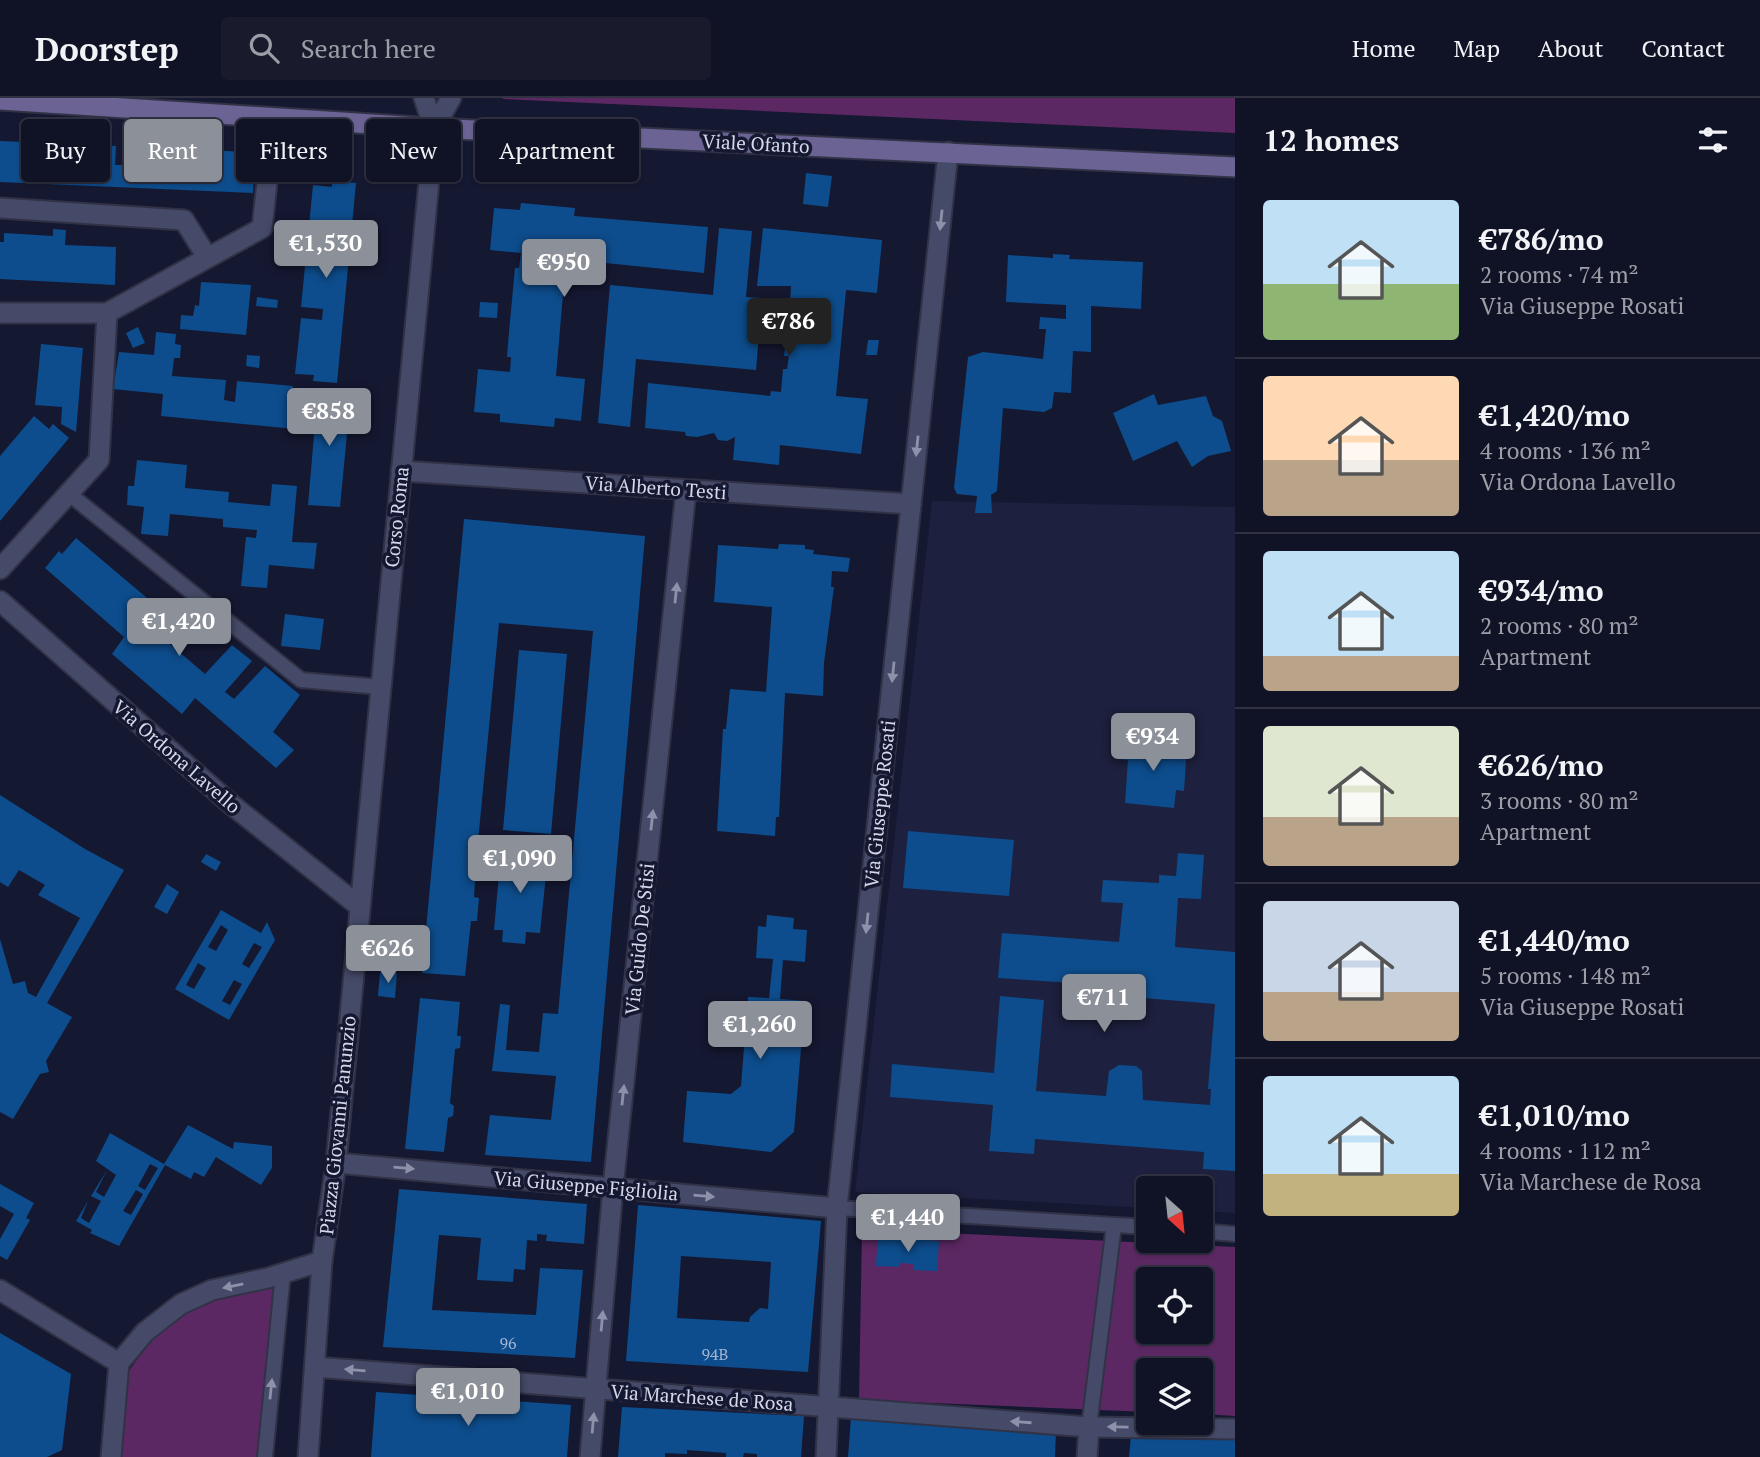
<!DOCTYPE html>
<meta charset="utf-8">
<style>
body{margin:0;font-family:"PT Serif",serif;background:#191b2d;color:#f1f3f6;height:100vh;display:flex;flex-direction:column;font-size:26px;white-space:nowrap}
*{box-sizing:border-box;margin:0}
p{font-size:23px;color:#9c9ea7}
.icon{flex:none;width:38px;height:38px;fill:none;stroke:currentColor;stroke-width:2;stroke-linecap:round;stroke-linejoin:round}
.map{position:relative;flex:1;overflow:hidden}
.details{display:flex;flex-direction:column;background:#101225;width:525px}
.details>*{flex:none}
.guide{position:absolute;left:21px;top:21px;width:665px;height:63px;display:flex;gap:14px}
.needle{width:46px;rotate:153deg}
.tools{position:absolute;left:1136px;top:1078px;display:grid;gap:14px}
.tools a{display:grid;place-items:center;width:77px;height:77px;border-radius:7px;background:#101225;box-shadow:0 2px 5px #0004,0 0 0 2px #303242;font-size:35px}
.price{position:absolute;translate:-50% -60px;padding:0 16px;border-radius:7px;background:#8c9099;color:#fff;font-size:23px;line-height:46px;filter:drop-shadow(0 2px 4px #0008)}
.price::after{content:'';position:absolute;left:50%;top:42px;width:21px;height:16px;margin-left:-10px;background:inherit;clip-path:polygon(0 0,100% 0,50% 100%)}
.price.current{background:#222;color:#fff}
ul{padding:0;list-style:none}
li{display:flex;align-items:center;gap:21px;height:175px;padding:0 28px}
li+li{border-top:2px solid #303242}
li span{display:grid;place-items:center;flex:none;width:196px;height:140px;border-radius:7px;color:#555}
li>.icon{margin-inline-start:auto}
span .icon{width:84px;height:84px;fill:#fffc;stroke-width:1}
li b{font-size:30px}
h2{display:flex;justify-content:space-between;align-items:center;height:84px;padding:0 28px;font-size:30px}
.chip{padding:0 24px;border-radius:7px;background:#101225;box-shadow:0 2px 5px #0004,0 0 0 2px #303242;font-size:24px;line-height:63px}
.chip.current{background:#8c9099;color:#fff}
header{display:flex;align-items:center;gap:42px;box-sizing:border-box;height:98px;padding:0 35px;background:#101225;border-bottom:2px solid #303242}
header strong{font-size:33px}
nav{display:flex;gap:38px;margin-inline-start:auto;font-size:24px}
.search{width:490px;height:63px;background:#191b2d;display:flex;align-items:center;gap:18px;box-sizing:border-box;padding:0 24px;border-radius:7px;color:#9c9ea7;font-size:26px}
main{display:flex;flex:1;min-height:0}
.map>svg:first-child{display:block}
</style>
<header>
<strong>Doorstep</strong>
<div class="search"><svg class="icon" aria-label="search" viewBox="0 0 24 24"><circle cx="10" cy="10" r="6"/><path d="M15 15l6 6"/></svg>Search here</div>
<nav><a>Home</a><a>Map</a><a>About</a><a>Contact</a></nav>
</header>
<main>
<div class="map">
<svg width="1235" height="1359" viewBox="0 0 1235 1359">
<rect width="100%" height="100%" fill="#151831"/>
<path fill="#1d203e" d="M932,403L1235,409V1115L1201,1113L1200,1090H1148V1110L855,1094Z"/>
<g fill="#5c2863" fill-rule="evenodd">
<path d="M1235,0V35L503,1V0Z"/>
<path d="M862,1131L1235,1149V1318L1201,1316L1200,1272H1148V1314L859,1302ZM1148,1181H1200V1234H1148Z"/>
<path d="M274,1188L259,1359H121L126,1277L156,1235L181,1215L215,1197Z"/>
</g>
<g fill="#0d4d8d" fill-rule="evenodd">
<path d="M0,43L49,45L48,64H60L61,46L116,48L115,67H127L128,49L249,54L248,74H254L253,95L0,84Z"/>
<path d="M806,75L832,78L828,109L803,106Z"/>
<path d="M332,83L356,85L337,285L313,283L314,277L295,276L301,220L322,222L323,211L301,209L313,87L332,89Z"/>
<path d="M521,105L575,110L574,118L708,129L704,175L566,161L556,278L585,281L581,323L555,320L554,329L500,324V316L474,314L478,271L510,274L511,259H507L509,234L515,170H519L521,155L490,152L494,110L520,112Z"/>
<path d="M719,130L752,133L746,199L762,200L756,272L636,261L630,329L598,325L610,187L713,197Z"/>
<path d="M763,130L882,142L877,195L846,192L836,298L868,301L861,356L780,347L779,367L733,362L735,339L727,343L718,342L714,335L697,339L686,338L685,334L645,330L648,285L770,298L771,293L781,294L783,271H787L789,258H784L788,225L791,226L793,208H790L791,188H757Z"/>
<path d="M53,131L66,132L65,147L116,149L115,187L0,181V144H4V135L53,138Z"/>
<path d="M1053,156L1070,157L1069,161L1143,164L1141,211L1091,208V254L1073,253L1071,295L1054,294L1052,310L1044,314L1003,310L997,393L991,397L992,415H975L977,398L957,396L954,390L968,259L983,254L1043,261L1046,231H1039L1040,219L1066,221V207L1006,204L1008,157L1053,160Z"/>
<path d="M201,184L251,187L246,237L180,231L181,217L193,218L195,207L199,208Z"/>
<path d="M257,199L278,202L277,210L256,208Z"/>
<path d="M480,204L498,205L497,220L479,219Z"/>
<path d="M138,229L145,245L133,250L126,235Z"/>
<path d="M156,234L176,236L175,246L181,247L180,260H174L172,278L226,282L224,302L235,304L237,283L293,288L291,307H297L295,331L161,318L163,296L113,291L119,254L154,257Z"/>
<path d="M868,242H879L877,257H866Z"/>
<path d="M41,246L83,250L76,334L61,326L62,309L35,307Z"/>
<path d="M247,257L260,258L259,270L246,268Z"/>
<path d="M318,291L351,294L340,409L308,407Z"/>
<path d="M1154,296L1158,307L1206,298L1213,318L1222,323L1231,353L1208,358L1192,369L1177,343L1133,363L1113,315Z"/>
<path d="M34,318L49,331L53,326L69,340L0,423V358Z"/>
<path d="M137,362L187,367L185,390L229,394L228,404L270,408L272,386L297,388L292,444L317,445L314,471L269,467L267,490L241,488L246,439L256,440L257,432L223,429V421L170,416L168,438L141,436L144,409L127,407L128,388H134Z"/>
<path d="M464,421L645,438L591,1064L485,1057L490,1017L551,1022L556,978L492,973L500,906L510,907L506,952L539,954L543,915L558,916L593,533L499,525L477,754L474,799L479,800L477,823H471L465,878L422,875Z"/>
<path d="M76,440L147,500L135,516L205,576L232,547L252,563L225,594L234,601L265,568L300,597L273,634L294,652L276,670L195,600L182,616L112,556L124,539L45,470L59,453L62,456Z"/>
<path d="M779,446L805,447V451L814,452L813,456L850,460L848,474L832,473L831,489H834L824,565L823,598L785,595L779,719H776L775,738L717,733L723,631H726L730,591L766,594L772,509L714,504L718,447L778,451Z"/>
<path d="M285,516L324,521L320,552L281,548Z"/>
<path d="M519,552L567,556L551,736L503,732Z"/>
<path d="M1120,642L1187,649L1184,693L1176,692L1174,710L1125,705L1128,662L1118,661Z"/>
<path d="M0,697L85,751L124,772L47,905L72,919L46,963L49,974L40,976L13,1021L0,1014V841L13,886L25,883L28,895L36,899L80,820L38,797L45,787L19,772L8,789L0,784Z"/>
<path d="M908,733L1014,742L1009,798L903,790Z"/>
<path d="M501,753L548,757L540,835L526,834L525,846L502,844L503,832H494Z"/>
<path d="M1178,755L1204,757L1201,801L1178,800L1175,849L1235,854V1073L1203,1071L1204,1054L1035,1041L1034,1056L989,1053L993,1007L890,999L892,966L994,975L1000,898L1044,902L1036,993L1106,998L1109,973L1119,967L1136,968L1142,973L1143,1002L1210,1007L1211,991H1208L1215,906L1072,894L1073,885L998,880L1002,835L1119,844L1123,805L1101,804L1103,782L1159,785V777L1176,778Z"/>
<path d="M206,756L221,764L216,773L201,764Z"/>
<path d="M167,786L179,794L167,816L154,809Z"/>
<path d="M221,812L261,835L267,824L275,842L229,922L175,891ZM221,827L228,832L216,853L208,849ZM254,845L262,849L249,870L242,866ZM198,865L206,870L194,891L186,887ZM234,882L242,886L230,907L222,903Z"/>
<path d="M767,817L794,820L793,831L807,832L805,864L783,862L780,901L805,903L794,1034L771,1054L683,1044L687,993L731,996L741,988L748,899L769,900L773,861L756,860L758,828L766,829Z"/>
<path d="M380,874L397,875L395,900L378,898Z"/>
<path d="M420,900L460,904L457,938H461L460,950L455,951L450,1005L454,1008L453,1018L448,1020L444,1054L405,1051Z"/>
<path d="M188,1027L233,1051L234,1044L272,1048V1070L261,1087L216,1059L204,1079L194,1074L191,1081L165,1067L119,1148L90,1135L92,1132L76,1123L88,1103L81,1120L89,1125L101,1103L91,1098L107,1072L96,1094L104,1099L116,1077L96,1063L110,1035L164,1066ZM150,1066L158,1070L145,1092L138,1088ZM136,1092L143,1096L131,1117L123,1113Z"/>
<path d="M0,1086L34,1105L26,1120L30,1122L7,1162L0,1158V1141L14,1116L0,1108Z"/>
<path d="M399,1091L587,1106L584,1146L546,1143L547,1137L537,1136V1143L527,1142L525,1172L514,1171L513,1184L477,1182L481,1140L439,1137L432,1212L536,1217L540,1170L583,1172L575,1260L383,1249Z"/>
<path d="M638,1107L821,1123L808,1274L626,1263ZM681,1158L771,1164L768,1211L760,1210L750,1219L749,1224L677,1220Z"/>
<path d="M878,1138L903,1140V1146L914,1147L915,1141L939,1143L937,1173L913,1172V1166L900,1165V1169L876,1168Z"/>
<path d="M0,1235L71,1276L62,1352L47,1359H0Z"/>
<path d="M376,1294L571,1307L567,1359H371Z"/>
<path d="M622,1309L804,1318L801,1359H757V1356L744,1355L743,1359H726V1355L687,1352V1356L665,1355V1359H618Z"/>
<path d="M851,1319L1056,1333L1055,1359H848Z"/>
<path d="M1131,1337L1235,1342V1359H1129Z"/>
</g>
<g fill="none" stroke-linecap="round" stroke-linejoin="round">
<g stroke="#313246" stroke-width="18">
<g id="service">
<path d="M68,395L301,582L380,589"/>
<path d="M837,1110L1148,1129"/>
<path d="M1200,1133L1235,1136"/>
<path d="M1089,1329L1114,1127"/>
<path d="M265,1359L283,1175"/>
</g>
</g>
<g stroke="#313246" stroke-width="23">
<g id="minor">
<path d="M424,0L434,30"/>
<path d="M434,30L451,0"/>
<path d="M0,110L184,122L207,159"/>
<path d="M0,215H107L262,130L269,66"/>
<path d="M401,373L911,406"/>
<path d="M0,471L99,362L107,215"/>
<path d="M0,503L232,707L359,808"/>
<path d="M336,1065L837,1110"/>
<path d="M0,1192L119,1265"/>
<path d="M315,1269L1089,1329"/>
<path d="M111,1359L119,1265L145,1234L181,1206L212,1192L268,1180L322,1163"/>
<path d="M590,1359L613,1089L686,392"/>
<path d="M826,1359L837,1110L948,54"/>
</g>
</g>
<g stroke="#313246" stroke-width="23">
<g id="tertiary">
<path d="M308,1359L322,1163L336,1065L434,30"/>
<path d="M1087,1359L1089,1329L1235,1331"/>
</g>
</g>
<g stroke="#313246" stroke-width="23">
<path id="secondary" d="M0,2L434,30L1235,69"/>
</g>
<use href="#service" stroke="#454a68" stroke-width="14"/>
<use href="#minor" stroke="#454a68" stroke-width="19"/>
<use href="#tertiary" stroke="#454a68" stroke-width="19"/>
<use href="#secondary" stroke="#6a6394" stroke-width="19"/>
</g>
<defs><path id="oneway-solid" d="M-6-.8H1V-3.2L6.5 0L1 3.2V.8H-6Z" transform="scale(1.75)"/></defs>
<g fill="#8d91a9">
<use href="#oneway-solid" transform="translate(941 122) rotate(96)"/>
<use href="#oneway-solid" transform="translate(917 348) rotate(96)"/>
<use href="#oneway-solid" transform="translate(676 495) rotate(-84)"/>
<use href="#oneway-solid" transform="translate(893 574) rotate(96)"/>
<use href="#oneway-solid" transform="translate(652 722) rotate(-84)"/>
<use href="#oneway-solid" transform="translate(867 825) rotate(96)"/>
<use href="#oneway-solid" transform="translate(623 997) rotate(-84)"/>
<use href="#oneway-solid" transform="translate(404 1070) rotate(5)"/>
<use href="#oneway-solid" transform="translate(704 1098) rotate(5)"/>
<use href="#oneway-solid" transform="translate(233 1188) rotate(168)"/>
<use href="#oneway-solid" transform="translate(602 1223) rotate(-85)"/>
<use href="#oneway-solid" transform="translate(355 1272) rotate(-175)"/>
<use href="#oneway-solid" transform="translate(271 1291) rotate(-84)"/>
<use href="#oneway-solid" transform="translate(1021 1324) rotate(-176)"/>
<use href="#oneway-solid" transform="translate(593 1325) rotate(-85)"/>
<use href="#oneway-solid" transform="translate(1118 1329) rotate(-179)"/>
</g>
<g text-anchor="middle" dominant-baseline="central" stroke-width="7" stroke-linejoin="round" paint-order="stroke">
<g font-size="16" fill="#a3b5d3">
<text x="508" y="1245">96</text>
<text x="715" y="1256">94B</text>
</g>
<g font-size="19" fill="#d5d8ea" stroke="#151831">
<text transform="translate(756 45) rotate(3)">Viale Ofanto</text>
<text transform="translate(656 389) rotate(4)">Via Alberto Testi</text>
<text transform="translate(396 419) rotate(-84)">Corso Roma</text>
<text transform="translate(177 658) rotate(41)">Via Ordona Lavello</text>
<text transform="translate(879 706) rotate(-84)">Via Giuseppe Rosati</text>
<text transform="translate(639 841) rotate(-84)">Via Guido De Stisi</text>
<text transform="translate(337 1027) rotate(-84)">Piazza Giovanni Panunzio</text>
<text transform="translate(586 1087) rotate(5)">Via Giuseppe Figliolia</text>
<text transform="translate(702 1299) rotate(4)">Via Marchese de Rosa</text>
</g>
</g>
</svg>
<div class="tools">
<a><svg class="needle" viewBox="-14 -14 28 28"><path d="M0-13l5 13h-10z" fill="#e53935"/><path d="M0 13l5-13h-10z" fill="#9c9ea7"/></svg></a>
<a><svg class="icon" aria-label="locate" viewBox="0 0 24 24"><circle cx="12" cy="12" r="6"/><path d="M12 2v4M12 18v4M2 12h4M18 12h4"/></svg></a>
<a><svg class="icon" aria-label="layers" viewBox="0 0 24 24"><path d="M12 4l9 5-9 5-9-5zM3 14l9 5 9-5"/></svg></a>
</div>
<b class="price" style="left:326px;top:182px">€1,530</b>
<b class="price" style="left:564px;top:201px">€950</b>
<b class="price current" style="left:789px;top:260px">€786</b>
<b class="price" style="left:329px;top:350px">€858</b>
<b class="price" style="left:179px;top:560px">€1,420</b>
<b class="price" style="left:1153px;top:675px">€934</b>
<b class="price" style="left:520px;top:797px">€1,090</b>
<b class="price" style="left:388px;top:887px">€626</b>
<b class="price" style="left:1104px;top:936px">€711</b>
<b class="price" style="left:760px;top:963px">€1,260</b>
<b class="price" style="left:908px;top:1156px">€1,440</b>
<b class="price" style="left:468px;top:1330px">€1,010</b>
<div class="guide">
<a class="chip">Buy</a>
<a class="chip current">Rent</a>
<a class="chip">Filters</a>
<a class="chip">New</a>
<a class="chip">Apartment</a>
</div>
</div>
<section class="details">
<h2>12 homes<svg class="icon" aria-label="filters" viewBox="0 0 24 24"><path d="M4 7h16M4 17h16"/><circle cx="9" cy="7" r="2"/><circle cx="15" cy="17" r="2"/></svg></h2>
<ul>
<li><span style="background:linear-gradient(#bfe0f5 60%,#8fb573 0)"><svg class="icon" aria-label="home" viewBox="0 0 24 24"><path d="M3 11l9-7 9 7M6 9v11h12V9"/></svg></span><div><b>€786/mo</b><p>2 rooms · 74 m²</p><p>Via Giuseppe Rosati</p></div></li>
<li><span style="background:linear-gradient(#ffd9b3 60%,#b9a48a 0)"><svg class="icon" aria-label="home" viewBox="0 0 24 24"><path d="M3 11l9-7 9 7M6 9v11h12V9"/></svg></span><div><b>€1,420/mo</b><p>4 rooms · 136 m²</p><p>Via Ordona Lavello</p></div></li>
<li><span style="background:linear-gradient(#bfe0f5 75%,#b9a48a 0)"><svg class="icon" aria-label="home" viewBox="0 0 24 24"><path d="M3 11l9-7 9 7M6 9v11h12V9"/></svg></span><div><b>€934/mo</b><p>2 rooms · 80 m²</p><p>Apartment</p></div></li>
<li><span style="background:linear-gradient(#dfe7d0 65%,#b9a48a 0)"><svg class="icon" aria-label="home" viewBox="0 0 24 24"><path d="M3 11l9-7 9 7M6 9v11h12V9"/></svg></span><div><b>€626/mo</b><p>3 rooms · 80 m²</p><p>Apartment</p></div></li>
<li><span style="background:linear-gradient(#c9d6e8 65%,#b9a48a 0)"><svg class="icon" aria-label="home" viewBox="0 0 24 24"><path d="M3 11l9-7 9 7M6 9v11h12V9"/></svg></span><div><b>€1,440/mo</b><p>5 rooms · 148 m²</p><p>Via Giuseppe Rosati</p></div></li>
<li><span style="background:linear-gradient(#bfe0f5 70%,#c2b280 0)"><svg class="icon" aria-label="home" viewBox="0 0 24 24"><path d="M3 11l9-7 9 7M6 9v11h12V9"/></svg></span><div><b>€1,010/mo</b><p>4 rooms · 112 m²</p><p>Via Marchese de Rosa</p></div></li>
</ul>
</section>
</main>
